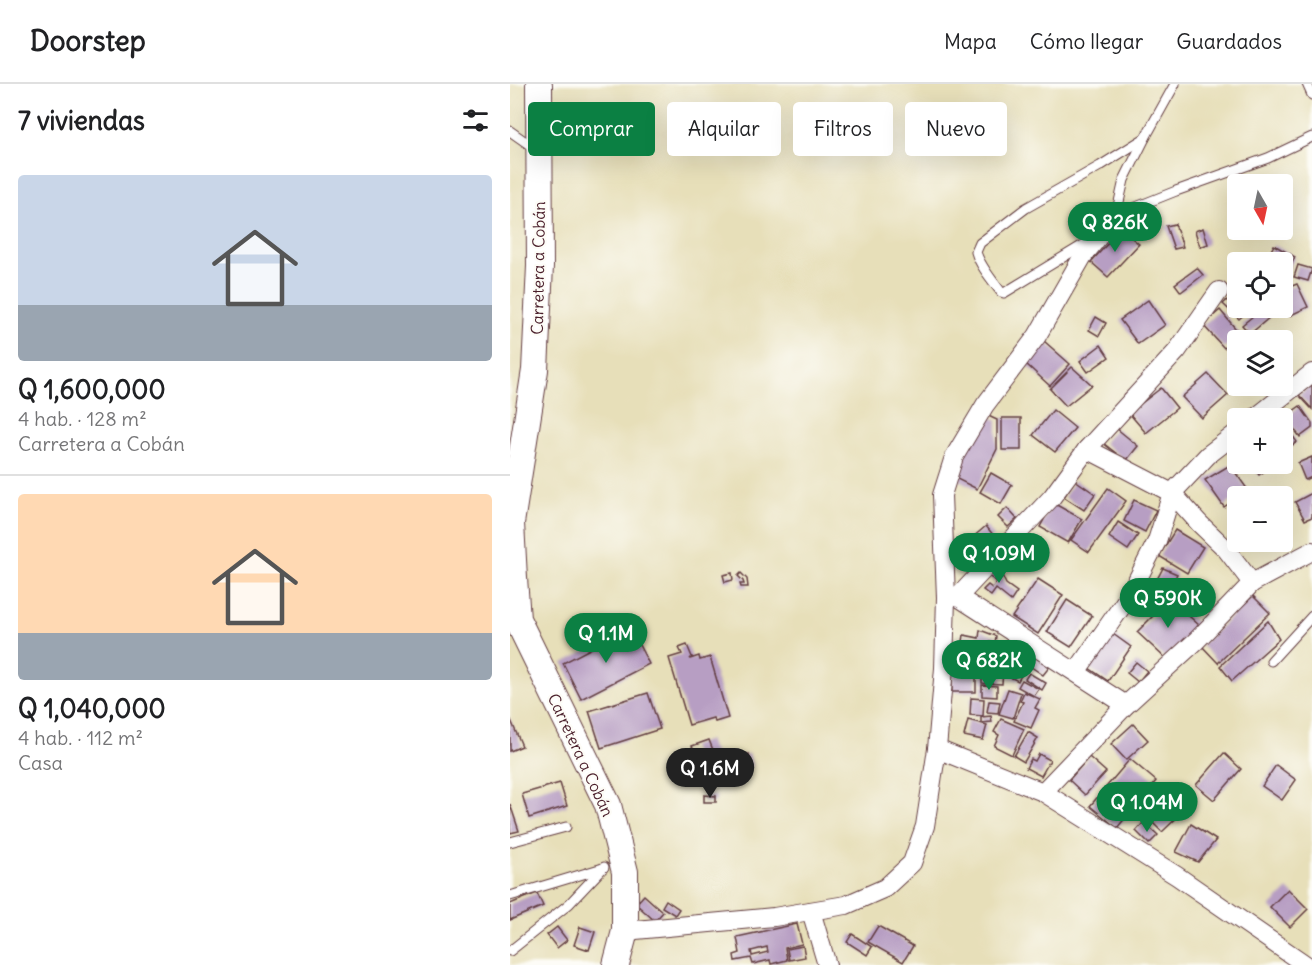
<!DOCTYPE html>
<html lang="es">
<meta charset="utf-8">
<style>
body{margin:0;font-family:Delius,sans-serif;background:#f6f6f6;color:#202124;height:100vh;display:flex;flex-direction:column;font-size:22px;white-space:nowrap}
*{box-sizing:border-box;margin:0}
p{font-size:20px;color:#757577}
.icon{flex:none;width:33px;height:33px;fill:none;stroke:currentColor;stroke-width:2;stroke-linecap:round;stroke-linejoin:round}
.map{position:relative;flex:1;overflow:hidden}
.drawer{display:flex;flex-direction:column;background:#fff;width:510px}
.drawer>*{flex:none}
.banner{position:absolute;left:18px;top:18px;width:570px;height:54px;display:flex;gap:12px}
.needle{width:39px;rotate:171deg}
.buttons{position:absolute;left:717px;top:90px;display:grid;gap:12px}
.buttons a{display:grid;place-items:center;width:66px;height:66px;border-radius:6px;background:#fff;box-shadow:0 6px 24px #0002;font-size:30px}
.price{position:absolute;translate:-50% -51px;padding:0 14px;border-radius:21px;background:#0b8043;color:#fff;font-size:20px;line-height:39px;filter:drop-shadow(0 2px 3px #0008)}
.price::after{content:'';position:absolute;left:50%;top:36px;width:18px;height:14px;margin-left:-9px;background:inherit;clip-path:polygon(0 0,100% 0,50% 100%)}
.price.selected{background:#222;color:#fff}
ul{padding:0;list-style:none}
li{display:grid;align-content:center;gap:12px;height:318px;padding:0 18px}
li+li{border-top:2px solid #e0e0e0}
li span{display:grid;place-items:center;height:186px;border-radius:6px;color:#555}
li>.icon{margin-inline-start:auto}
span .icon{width:108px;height:108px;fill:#fffc;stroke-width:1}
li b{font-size:26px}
h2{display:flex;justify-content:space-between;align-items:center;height:72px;padding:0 18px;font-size:26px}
.chip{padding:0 21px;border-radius:6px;background:#fff;box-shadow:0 6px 24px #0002;font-size:21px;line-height:54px}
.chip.selected{background:#0b8043;color:#fff}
header{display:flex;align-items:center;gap:36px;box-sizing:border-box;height:84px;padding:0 30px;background:#fff;border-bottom:2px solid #e0e0e0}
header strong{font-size:28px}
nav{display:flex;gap:33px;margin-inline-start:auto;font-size:21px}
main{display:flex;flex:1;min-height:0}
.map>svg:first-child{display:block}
</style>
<header>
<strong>Doorstep</strong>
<nav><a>Mapa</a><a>Cómo llegar</a><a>Guardados</a></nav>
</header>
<main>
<section class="drawer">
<h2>7 viviendas<svg class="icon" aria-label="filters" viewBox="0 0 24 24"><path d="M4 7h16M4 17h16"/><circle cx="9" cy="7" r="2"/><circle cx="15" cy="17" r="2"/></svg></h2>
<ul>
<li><span style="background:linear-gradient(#c9d6e8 70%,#9aa5b1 0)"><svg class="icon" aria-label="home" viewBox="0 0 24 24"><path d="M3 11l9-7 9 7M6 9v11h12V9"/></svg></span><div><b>Q 1,600,000</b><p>4 hab. · 128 m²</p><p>Carretera a Cobán</p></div></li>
<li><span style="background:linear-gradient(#ffd9b3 75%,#9aa5b1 0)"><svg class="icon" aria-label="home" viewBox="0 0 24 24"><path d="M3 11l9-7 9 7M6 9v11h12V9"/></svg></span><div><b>Q 1,040,000</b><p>4 hab. · 112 m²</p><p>Casa</p></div></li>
</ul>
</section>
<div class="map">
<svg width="802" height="881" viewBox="0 0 802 881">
<rect width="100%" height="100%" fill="#fdfcf7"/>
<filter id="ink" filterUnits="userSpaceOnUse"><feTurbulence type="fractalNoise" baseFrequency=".0167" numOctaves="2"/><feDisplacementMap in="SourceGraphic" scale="12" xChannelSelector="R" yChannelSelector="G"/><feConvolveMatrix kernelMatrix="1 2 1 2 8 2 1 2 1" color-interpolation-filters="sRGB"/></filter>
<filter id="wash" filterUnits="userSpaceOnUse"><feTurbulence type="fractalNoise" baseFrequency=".008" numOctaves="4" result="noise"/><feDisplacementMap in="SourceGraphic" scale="24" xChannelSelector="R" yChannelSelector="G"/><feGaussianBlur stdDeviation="1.35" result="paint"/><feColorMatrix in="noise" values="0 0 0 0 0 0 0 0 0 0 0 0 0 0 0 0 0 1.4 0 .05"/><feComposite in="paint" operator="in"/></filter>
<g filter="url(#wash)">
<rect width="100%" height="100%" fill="#e7dfb9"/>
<g id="blocks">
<g fill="#b79ec3" fill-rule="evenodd">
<path d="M665,140L673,163L664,165L656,142Z"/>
<path d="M693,144L698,160L690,163L685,147Z"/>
<path d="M611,145L629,160L598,193L581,178Z"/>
<path d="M764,161L785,173L779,185L772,182V178H766L757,174Z"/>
<path d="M788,181L802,185L798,197L784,193Z"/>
<path d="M687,184L693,191L671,208L665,200Z"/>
<path d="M787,200L798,223L779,232L772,217V206Z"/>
<path d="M728,206V224H741L729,235L713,220Z"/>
<path d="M638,216L655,241L628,260L610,236Z"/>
<path d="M753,224H766L768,226L740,250L732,241Z"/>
<path d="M710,226L730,250L714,264L693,241Z"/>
<path d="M586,233L596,239L589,252L579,246Z"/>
<path d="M534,257L560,280L540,302L515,279Z"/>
<path d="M591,261L599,273L578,288L570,277Z"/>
<path d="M562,283L582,301L556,322L540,305Z"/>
<path d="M698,290L718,311L692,334L672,313Z"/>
<path d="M802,300V325L789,311Z"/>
<path d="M651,304L667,324L636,349L619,329Z"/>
<path d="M790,322L802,339V344L790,353L775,333Z"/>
<path d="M543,326L565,344L545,368L523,351Z"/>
<path d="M474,330L487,336V365L467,405L443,393Z"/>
<rect x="492" y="334" width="19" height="32"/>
<path d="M772,337L787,358L772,368Z"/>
<path d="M606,344L628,362L616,377L593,359Z"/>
<path d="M802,373V393L795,396L788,379Z"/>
<path d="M741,380H765L749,391Z"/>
<path d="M720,381L738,406L714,423L695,396Z"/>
<path d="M481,389L502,401L491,420L470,408Z"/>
<path d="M565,396L585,410L574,426L554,413Z"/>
<path d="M598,404L616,417L579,468L561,456Z"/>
<path d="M802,409V433L795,436L785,418Z"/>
<path d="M624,416L646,426L635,448L614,437Z"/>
<path d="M543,419L572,435L558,459L530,443Z"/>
<path d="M497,424L507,435L498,443L488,433Z"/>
<path d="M608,438L628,451L618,466L599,453Z"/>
<path d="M476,442L484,452L470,463L462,454Z"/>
<path d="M728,443V458H741L734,465L719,451Z"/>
<path d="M665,446L693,463L677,489L649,472Z"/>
<path d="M455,456L467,469L453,482L442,469Z"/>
<path d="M481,481L490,487L496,500L507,508L501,517L486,505L481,512L473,506L478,501L482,504L487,498L474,489Z"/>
<path d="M653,484L667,490L657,510L643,503Z"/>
<path d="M222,489L223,496L215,498L213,491Z"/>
<path d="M231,489L237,495L238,503H231L230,500H234L233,497L228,492Z"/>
<path d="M528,495L553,511L528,550L502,533Z"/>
<path d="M743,512L760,529L708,579L691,561Z"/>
<path d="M660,515L690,542L655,574L627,548Z"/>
<path d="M557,516L582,532L561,563L537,548Z"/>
<path d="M758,537L769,555L722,597L710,582Z"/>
<path d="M120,544L139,580L71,615L53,579Z"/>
<path d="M470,546L486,552L485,559L479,558L477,569L452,564L454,551L469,554Z"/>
<path d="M603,550L621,563L598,597L579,584Z"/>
<path d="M480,560L488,561L486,570L478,568Z"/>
<path d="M177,561L182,573L180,575L189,572L190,576L200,573L218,634L205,638L203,634L179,641L159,574L172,570L169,564Z"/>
<path d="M444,568L477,574L475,585L442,578Z"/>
<path d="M501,569L515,576L512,582L515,584L508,597L496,591L497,588L488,583L494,573L498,575Z"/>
<path d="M524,570L541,581L533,591L517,580Z"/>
<path d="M626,578L637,587L628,598L617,589Z"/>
<path d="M472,586H493L492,600L472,599Z"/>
<rect x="442" y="588" width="24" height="20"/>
<path d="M519,589L536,599L532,606L515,595Z"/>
<path d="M512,596L529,605L524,612L508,603Z"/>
<path d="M472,601L487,602V613L472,612Z"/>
<path d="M498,605L511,609L503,634L489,630Z"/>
<path d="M514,608L530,615L525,624L529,626L521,644L504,637L513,618L510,617Z"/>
<path d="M138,609L150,645L91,664L79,627Z"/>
<path d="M461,614L474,615L473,632L460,631Z"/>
<path d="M479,617L490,618L488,629L477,628Z"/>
<path d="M481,632L482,638L471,639V633Z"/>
<path d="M0,634L12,662L0,667Z"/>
<path d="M491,635L514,645L502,671L484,662L489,651L484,648Z"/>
<path d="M458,636L477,641L473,656L454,652Z"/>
<path d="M623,640L638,656L616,676L601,660Z"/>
<path d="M518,648L528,654L514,678L504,672Z"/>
<path d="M199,656L213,691L196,698L182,662Z"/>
<path d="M714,669L731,685L704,716L686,701Z"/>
<path d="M239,670L242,682L237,684L234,671Z"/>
<path d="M529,670L540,676L531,692L516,684L521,675L525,677Z"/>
<path d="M579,673L596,688L575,711L559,696Z"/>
<path d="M620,675L646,697L607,744L580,722Z"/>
<path d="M766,681L786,696L772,716L752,702Z"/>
<path d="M50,699L57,722L19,734L12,710Z"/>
<path d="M194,711L206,712V718H194Z"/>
<path d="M662,713L675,726L652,748L638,734Z"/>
<path d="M0,720L9,747L0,749Z"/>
<path d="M634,738L648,751L639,760L626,747Z"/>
<path d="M681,740L706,756L688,778L666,768Z"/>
<path d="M778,805L798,825L780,843L760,823Z"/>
<path d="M27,809L33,822L0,836V820Z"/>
<path d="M134,811L153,828L145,837L126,820Z"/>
<path d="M156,816L169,825L165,831L152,823Z"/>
<path d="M287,840L292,860L275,864L277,876L261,880L260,876L243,880L241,874L225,877L224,871L230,869L227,853ZM257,863L258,868L242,872L241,867Z"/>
<path d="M368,842L403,862L393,878L358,858Z"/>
<path d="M47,843L57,856L47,864L37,851Z"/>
<path d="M70,843L85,848L79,866L64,861Z"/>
<path d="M342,850L362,863L357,871L337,858Z"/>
<path d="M293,862L295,873L279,876L277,865Z"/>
</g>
</g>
</g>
<g filter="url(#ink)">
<use href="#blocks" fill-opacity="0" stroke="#623c40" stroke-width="1.5"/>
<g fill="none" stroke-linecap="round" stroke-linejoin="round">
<g stroke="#623c40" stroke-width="11">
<g id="lane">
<path d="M797,0L802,11"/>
<path d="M0,47L27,66"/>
<path d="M606,131L666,107L758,74L802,53"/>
<path d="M606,131L614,96L635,54L665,0"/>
<path d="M578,158L494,209L491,208C482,196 470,182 466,168L470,159L516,124L590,82L635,54"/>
<path d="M761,577L802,532"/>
<path d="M0,758L56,743"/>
<path d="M0,812L93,784"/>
<path d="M0,867L59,820L94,783"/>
</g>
</g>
<g stroke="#623c40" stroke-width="20">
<g id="street">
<path d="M745,334L802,289"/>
<path d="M577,365L662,409L689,439L716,465L742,499"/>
<path d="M438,513H448L616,621"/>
<path d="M448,513L542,413L577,365L667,267L709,207"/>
<path d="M566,588L619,512L647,457L662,409L698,371L728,348"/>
<path d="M427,665L533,708L667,792L796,881"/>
<path d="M533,708L616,621L686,557L742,499L802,467"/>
<path d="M301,827L317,881"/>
<path d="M115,847L264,833L336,821L375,804L402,779L415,742L427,665L434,584L436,513L432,411L444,373L475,321L527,252L573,172L606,131"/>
</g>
</g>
<g stroke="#623c40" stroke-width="28">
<path id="secondary" d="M29,0L30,182L25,286L1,439L4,494L7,535L98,721L115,788V847L106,881"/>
</g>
<use href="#lane" stroke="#fff" stroke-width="9"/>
<use href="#street" stroke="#fff" stroke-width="18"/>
<use href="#secondary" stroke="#fff" stroke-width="26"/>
</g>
</g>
<g text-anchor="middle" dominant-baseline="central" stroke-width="4.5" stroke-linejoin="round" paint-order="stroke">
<g font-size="16" fill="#4a1f2b" stroke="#fdfcf7">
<text transform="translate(28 184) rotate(-89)">Carretera a Cobán</text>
<text transform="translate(71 671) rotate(65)">Carretera a Cobán</text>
</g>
</g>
</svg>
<div class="buttons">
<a><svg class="needle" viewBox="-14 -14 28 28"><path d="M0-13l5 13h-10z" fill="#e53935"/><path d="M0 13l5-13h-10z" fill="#757577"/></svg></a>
<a><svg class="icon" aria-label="locate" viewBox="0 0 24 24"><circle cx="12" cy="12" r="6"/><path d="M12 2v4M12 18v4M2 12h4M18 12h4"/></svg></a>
<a><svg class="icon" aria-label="layers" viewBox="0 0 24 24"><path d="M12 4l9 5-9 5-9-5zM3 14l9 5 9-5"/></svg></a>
<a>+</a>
<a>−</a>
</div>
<b class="price" style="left:605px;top:169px">Q 826K</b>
<b class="price" style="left:489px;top:500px">Q 1.09M</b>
<b class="price" style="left:658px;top:545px">Q 590K</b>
<b class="price" style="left:96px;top:580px">Q 1.1M</b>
<b class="price" style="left:479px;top:607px">Q 682K</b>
<b class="price selected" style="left:200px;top:715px">Q 1.6M</b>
<b class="price" style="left:637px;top:749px">Q 1.04M</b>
<div class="banner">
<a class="chip selected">Comprar</a>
<a class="chip">Alquilar</a>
<a class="chip">Filtros</a>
<a class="chip">Nuevo</a>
</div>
</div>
</main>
